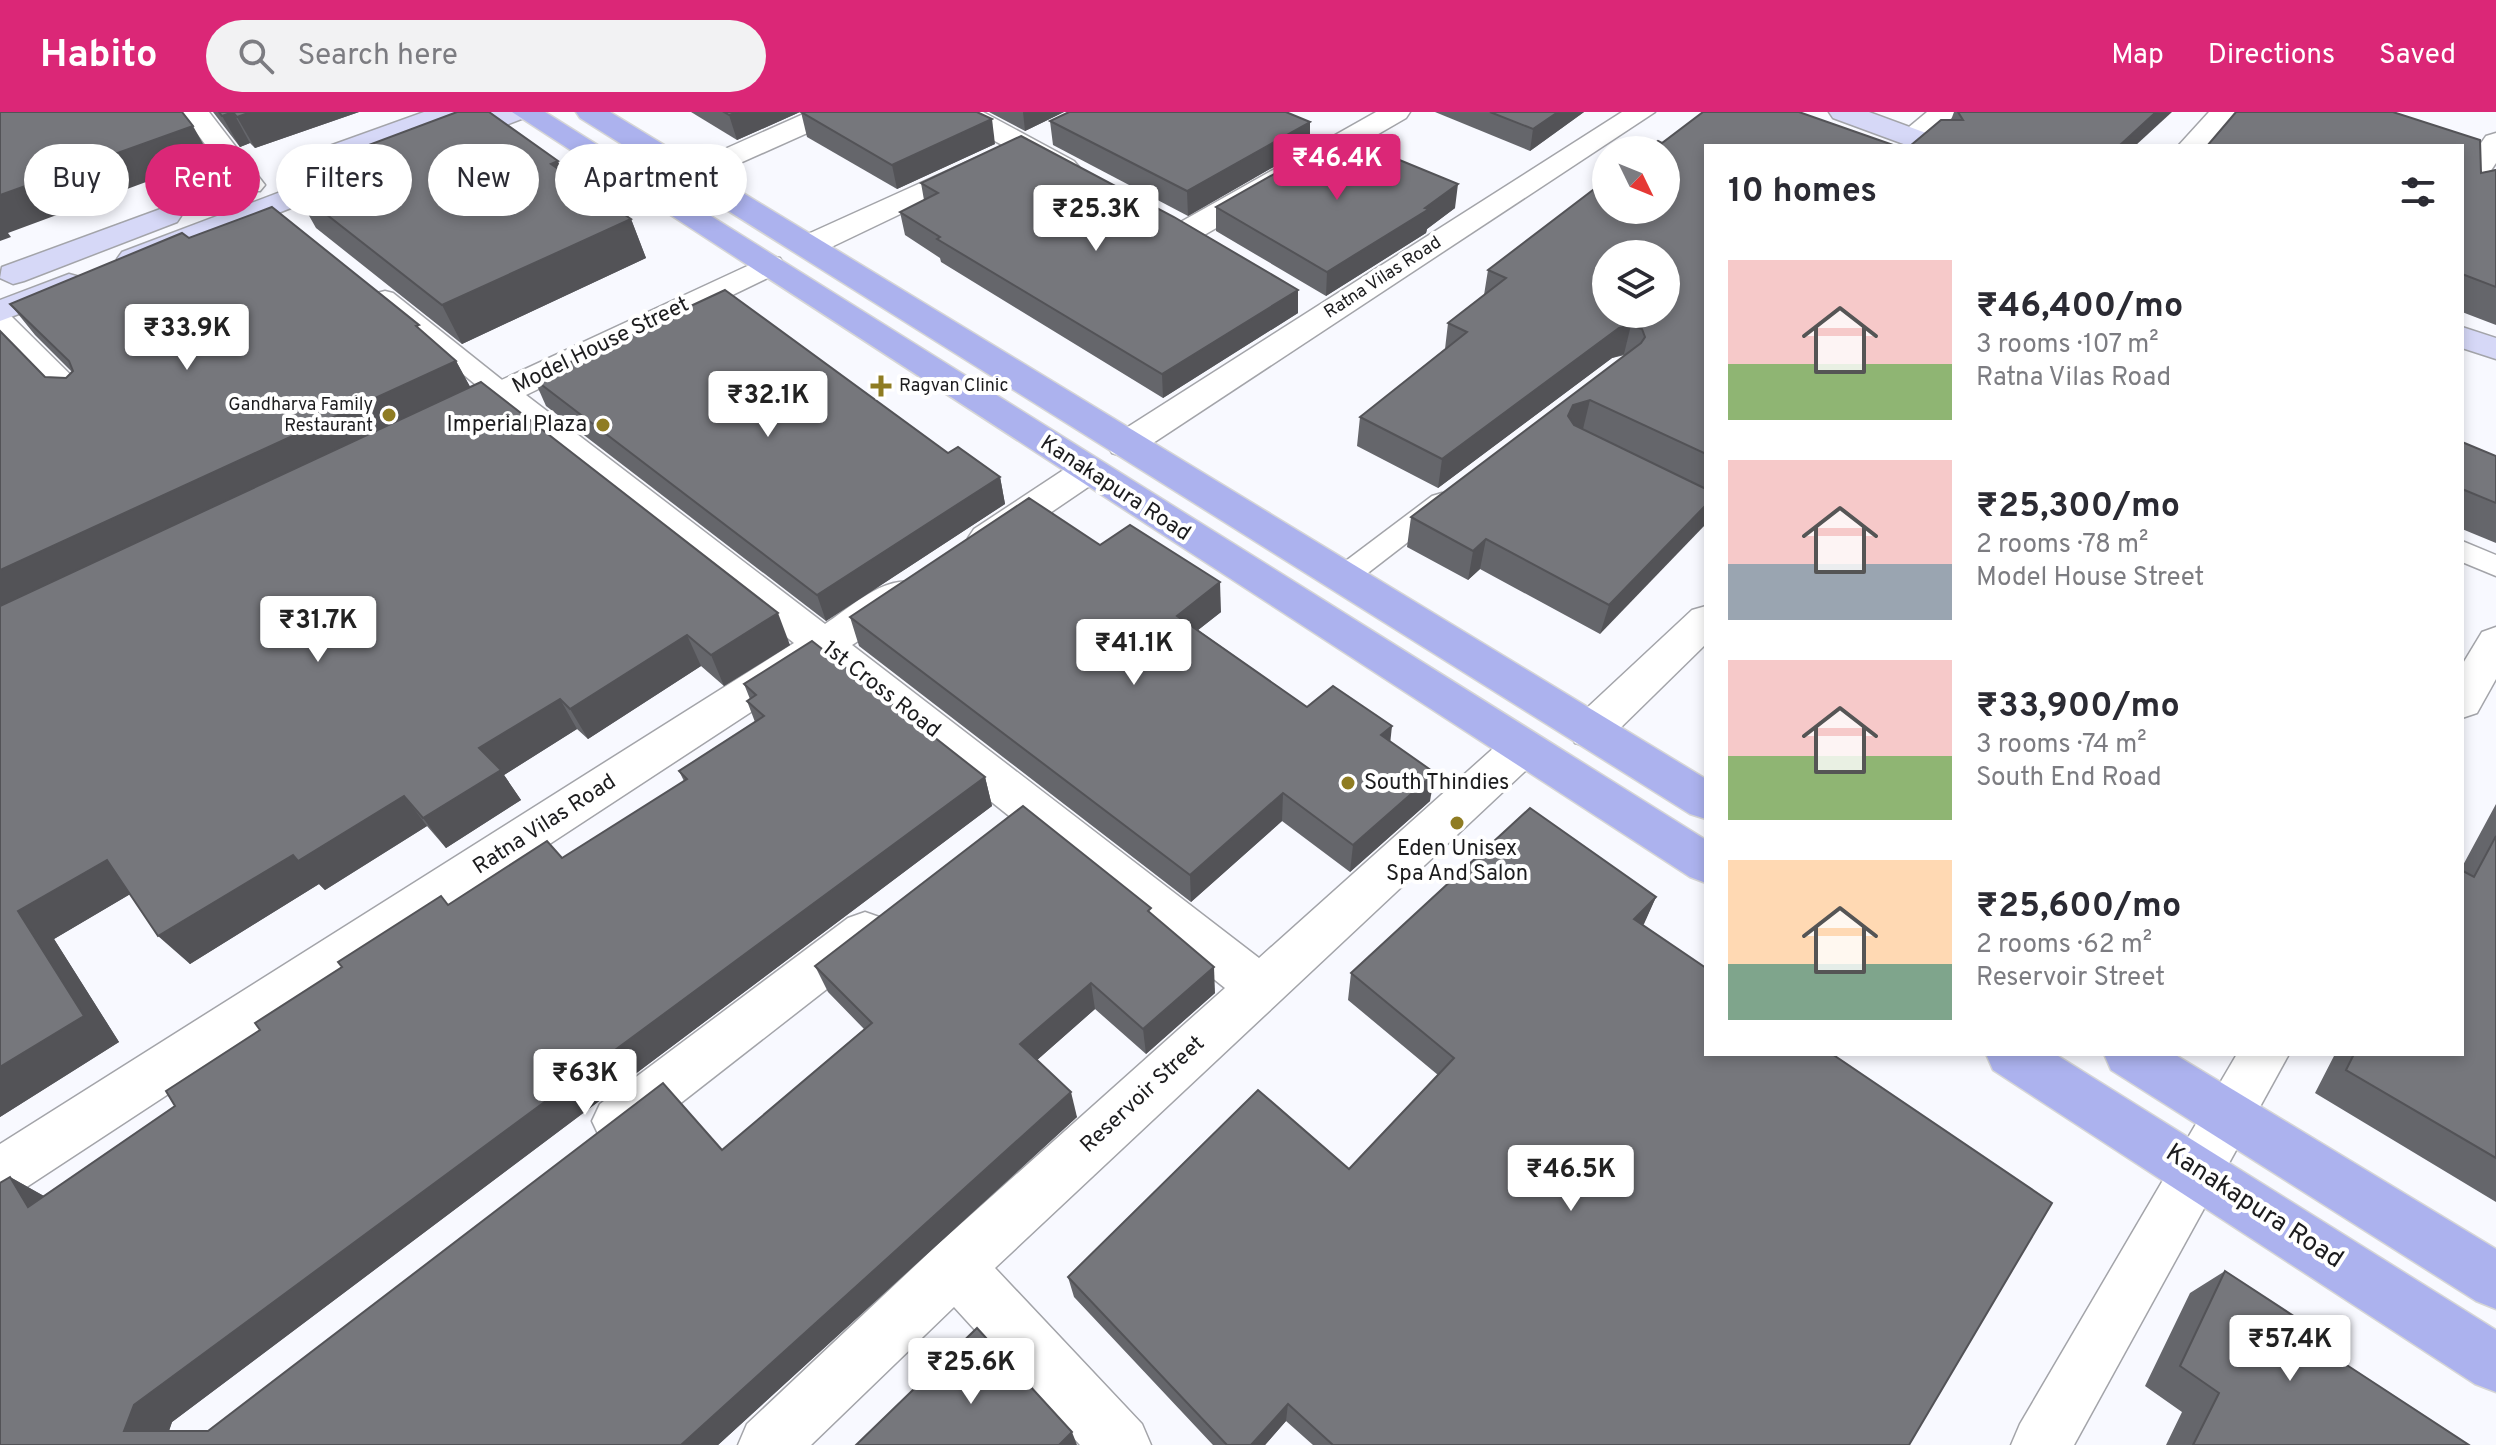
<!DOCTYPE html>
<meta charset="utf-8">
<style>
body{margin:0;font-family:Overpass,sans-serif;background:#f2f2f3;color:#2b2b33;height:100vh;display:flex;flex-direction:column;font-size:30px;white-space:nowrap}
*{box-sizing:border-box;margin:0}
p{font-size:26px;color:#7c7c81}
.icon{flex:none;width:44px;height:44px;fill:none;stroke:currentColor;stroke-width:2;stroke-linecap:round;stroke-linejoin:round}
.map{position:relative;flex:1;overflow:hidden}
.panel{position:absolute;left:1704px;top:32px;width:760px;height:912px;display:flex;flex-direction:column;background:#fff;border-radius:0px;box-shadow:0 4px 12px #0003}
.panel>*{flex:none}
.top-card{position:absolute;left:24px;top:32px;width:760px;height:72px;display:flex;gap:16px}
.needle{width:52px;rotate:133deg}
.buttons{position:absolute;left:1592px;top:24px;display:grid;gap:16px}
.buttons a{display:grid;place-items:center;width:88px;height:88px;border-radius:50%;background:#fff;box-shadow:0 4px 12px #0003;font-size:40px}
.price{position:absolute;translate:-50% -68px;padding:0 18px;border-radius:8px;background:#fff;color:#222;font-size:26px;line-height:52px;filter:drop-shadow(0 2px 4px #0008)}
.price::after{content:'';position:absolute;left:50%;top:48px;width:24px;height:18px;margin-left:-12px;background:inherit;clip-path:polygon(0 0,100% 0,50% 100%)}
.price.selected{background:#db2777;color:#fff}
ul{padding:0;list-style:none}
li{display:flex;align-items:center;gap:24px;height:200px;padding:0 24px}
li span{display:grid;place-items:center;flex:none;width:224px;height:160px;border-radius:0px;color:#555}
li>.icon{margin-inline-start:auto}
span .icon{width:96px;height:96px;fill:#fffc;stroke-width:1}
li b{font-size:34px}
h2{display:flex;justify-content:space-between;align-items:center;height:96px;padding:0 24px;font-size:34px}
.tag{padding:0 28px;border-radius:36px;background:#fff;box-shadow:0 4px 12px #0003;font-size:28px;line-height:72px}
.tag.selected{background:#db2777;color:#fff}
header{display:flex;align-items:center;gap:48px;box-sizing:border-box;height:112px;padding:0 40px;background:#db2777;color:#fff}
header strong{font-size:38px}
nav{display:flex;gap:44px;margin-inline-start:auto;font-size:28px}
.search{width:560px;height:72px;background:#f2f2f3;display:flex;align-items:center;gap:20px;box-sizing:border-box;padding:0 28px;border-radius:44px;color:#7c7c81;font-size:30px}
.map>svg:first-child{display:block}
</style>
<header>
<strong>Habito</strong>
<div class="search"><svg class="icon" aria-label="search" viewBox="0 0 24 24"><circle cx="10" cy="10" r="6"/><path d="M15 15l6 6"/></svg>Search here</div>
<nav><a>Map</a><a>Directions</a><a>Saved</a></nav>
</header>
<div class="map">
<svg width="2496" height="1333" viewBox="0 0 2496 1333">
<rect width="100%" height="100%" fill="#f8f9ff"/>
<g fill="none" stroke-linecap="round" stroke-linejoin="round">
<g stroke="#a3a4a9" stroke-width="3">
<g id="service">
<path d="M385,179L393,181L511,275L515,281L511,287H493L377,191L373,186L377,181Z"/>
<path d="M0,199L8,201L91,283L95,289L91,295H73L0,220Z"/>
<path d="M1442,381L1452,384L1456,390L1452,396L1351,474L1341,477L1331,474L1327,467L1331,460L1432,384Z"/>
<path d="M2462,429L2496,443V464L2462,450Z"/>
</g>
</g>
<g stroke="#a3a4a9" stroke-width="3">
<g id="minor">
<path d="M181,0H209L265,73L260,79H240Z"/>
<path d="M808,0H845L841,6L702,68H682L677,62L682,56Z"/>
<path d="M948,0H983L1074,49L1079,55L1074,61H1054L952,6Z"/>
<path d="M1376,0H1410L1406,6L1199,126H1177L1173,119L1177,112Z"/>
<path d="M1622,0H1655L1138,341L1125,345L1112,341L1107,333L1112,325Z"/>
<path d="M1927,0H1959L1921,31H1901L1897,25Z"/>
<path d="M2209,0H2239L2208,34H2178Z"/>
<path d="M2496,21V51L2473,85L2462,88V58L2486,24Z"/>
<path d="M978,45L988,48L993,54L988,60L821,140H799L794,133L799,126Z"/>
<path d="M769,144L780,146L785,153L780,160L526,283L825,512C851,495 885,462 917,471L923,481L917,491L852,533L1259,846L1507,624L1522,619L1537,624L1544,636L1537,648L995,1156L1142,1312L1151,1333H1080L954,1195L811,1333H738L747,1312L935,1135L1225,876L821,554L19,1080L0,1088V1032L794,531L499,296L479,303L467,300L462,292L467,284Z"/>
<path d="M1087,347L1100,351L1105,359L1100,367L1000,435L987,439L974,435L968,426L974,417L1074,351Z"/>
<path d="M1706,494V532L1605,631L1590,635L1575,631L1569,619L1575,607L1692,498Z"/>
<path d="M865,800L882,806L889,820L882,834L636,1026L618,1033L600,1026L592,1009L600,992L848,806Z"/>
</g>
</g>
<g stroke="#a3a4a9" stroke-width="3">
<g id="tertiary">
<path d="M2496,515V567L2477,601L2462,606V553L2482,520Z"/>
<path d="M2237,942H2289L2074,1333H2011L2020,1312Z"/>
</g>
</g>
<g stroke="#a3a4a9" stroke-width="3">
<g id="secondary">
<path d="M424,0H464L460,6L316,58H296L291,52L296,46Z"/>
<path d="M489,0H528L524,6L452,34H432L428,28L432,22Z"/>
<path d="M1829,0H1869L1945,28L1949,34H1909L1833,6Z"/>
<path d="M352,53L362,56L367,62L362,68L144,154H122L117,147L122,140Z"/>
<path d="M166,95L177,98L181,104L177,110L24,169L13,172L0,166L2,155Z"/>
<path d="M69,162L80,165L85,172L80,179L0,209V188Z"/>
<path d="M2462,215L2496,226V247L2462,236Z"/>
</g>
</g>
<g stroke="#d6d6d6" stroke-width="3">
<g id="primary">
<path d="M512,0H545L1706,728V771L1690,765Z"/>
<path d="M576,0H610L1706,667V707L1690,702L580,6Z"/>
<path d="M1986,942H2055L2496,1218V1280L2475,1272L1993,958Z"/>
<path d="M2104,942H2174L2496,1137V1197L2476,1189L2111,958Z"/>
</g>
</g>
<use href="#service" fill="#fff" fill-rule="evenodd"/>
<use href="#minor" fill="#fff" fill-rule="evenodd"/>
<use href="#tertiary" fill="#fff" fill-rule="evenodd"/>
<use href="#secondary" fill="#d6d8f7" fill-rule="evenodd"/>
<use href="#primary" fill="#acb2ee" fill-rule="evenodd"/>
</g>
<g fill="#65666b">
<path d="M213,0H359L255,36L250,31L240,35Z"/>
<path d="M691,0H800L737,28Z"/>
<path d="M801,0L995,32L897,77L807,25Z"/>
<path d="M989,0H1064L1025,19Z"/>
<path d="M1435,0H1584L1530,39Z"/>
<path d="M1954,0H2172L1951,8Z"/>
<path d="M1050,9L1310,10V34L1188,104L1053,33Z"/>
<path d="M1662,31L1706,34V377L1600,522L1480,457L1468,468L1407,435L1411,405L1625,243L1612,246L1438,376L1357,334L1360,305L1445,237L1448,211L1484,183L1488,158Z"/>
<path d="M2462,34L2481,61L2496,57V213L2462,200Z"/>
<path d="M299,59H562L631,107L646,146L462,232L316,116L294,77L306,73Z"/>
<path d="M921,71L1298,178V201L1163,286L941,150L940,146L905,123L900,100L924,88Z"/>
<path d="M1216,95L1455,96L1427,117L1426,121L1326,184L1216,119Z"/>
<path d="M189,126L422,219L456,249L470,275L790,533L724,574L701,554L588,627L577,617L504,663L521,688L446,736L427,714L325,778L319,772L190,852L130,782L54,827L119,930L0,1005L45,265L66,266L72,260L35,223L10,192Z"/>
<path d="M534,267L948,341L1000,365L1005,392L826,509L546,294Z"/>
<path d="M2462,330L2496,344V431L2462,417Z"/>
<path d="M1100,433L1221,500L1198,518L1307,595L1390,629L1430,689L1350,760L1282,709L1191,790L859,534L850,505Z"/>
<path d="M744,572L985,665L992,694L172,1310L169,1319H208L722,1038L864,917L828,880L815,854L1152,803L1215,881L1146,942L1095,897L1037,948L1077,1005L718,1333H0L10,1065L44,1084L175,994L260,918L448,793L562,746L684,669L679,659L755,610L747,589L750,587Z"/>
<path d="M2496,692V1090L2315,981L2335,942H2462V755Z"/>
<path d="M1656,785L1643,813L1909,1333H1313L1286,1309L1265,1333H1213L1074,1185L1068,1165L1349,1057L1438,963L1348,888L1351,861Z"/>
<path d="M2225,1159L2333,1244L2469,1333H2166L2182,1300L2145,1274L2190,1181Z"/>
</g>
<g fill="#535357">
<path d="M233,0L250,31L240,35L222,4Z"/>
<path d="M251,0H359L255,36L237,5Z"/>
<path d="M738,0H800L737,28L729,3Z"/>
<path d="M1023,0H1064L1025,19Z"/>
<path d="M1558,0H1584L1530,39L1533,17Z"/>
<path d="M2156,0H2172L2135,34H2119Z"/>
<path d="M992,7L995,32L897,77L892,53Z"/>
<path d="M1310,10V34L1188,104L1187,79Z"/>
<path d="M193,14L211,46L8,121L11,125L0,129V83Z"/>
<path d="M558,49L573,88L551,52Z"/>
<path d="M1458,72L1455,96L1427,117L1426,121L1326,184L1327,160L1425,96Z"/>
<path d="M631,107L646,146L462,232L442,193Z"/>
<path d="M1298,178V201L1163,286L1162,262Z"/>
<path d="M1631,213L1624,242L1612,246L1438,376L1442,347L1619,216Z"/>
<path d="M456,249L473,280L0,504V458Z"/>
<path d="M1590,288L1583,317L1561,334L1568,304L1573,293Z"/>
<path d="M1000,365L1005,392L826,509L817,483Z"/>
<path d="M1706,393V412L1600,522L1609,493Z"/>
<path d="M1486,427L1480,457L1468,468L1473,439Z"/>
<path d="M1220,470L1221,500L1179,533L1177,504Z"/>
<path d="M778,501L790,533L724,574L711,543Z"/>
<path d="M687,523L701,554L588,627L570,597Z"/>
<path d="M560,587L577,617L504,663L521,688L446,736L423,706L479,636Z"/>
<path d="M1392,614L1389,642L1381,623Z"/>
<path d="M1435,661L1430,689L1350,760L1353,733Z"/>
<path d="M985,665L992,694L172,1310L164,1333L124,1319L134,1293Z"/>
<path d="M1283,681L1282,709L1191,790L1190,763Z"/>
<path d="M404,684L427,714L325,778L319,772L190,852L158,824L293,743Z"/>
<path d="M107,748L139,777L54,827L119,930L0,1005V955L18,799Z"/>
<path d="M1656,785L1644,812L1623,834L1634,807Z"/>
<path d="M1214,855L1215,881L1146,942L1143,917Z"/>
<path d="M1091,871L1095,897L1027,957L1020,932Z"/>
<path d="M1071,980L1077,1005L718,1333H681Z"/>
<path d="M10,1065L49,1087L28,1095Z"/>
<path d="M1288,1292L1286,1309L1265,1333H1251Z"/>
<path d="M1072,1320L1077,1333H1059Z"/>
</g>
<g fill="#76777c" stroke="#535357" stroke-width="2" fill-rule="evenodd">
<path d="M0,0H182L193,14L0,83Z"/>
<path d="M219,0H251L237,5L233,0L222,4Z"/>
<path d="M457,0H489L558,49L551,52L631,107L442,193L294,77L311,70L299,59Z"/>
<path d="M724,0H738L729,3Z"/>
<path d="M801,0H977L992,7L892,53Z"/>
<path d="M1069,0H1286L1310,10L1187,79L1050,9Z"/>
<path d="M1490,0H1558L1533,17Z"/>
<path d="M1703,0H1799L1896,34H1706V342L1590,288L1573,293L1568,304L1574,313L1706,377V393L1609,493L1486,427L1473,439L1411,405L1641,231L1645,225L1642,217L1631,213L1619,216L1442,347L1360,305L1467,220L1448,211L1506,166L1488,158L1606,68V98H1666V38H1646L1658,29L1662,31ZM1606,142H1666V202H1606Z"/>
<path d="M1958,0H2156L2119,34H1910L1941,8H1963Z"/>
<path d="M2236,0H2393L2480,28L2481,61L2496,58V175L2462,162V34H2207Z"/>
<path d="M1021,24L1174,105L1298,178L1162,262L937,127L940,125L900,100L938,81L921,71Z"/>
<path d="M1341,24L1458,72L1425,96L1429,97L1327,160L1216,95Z"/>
<path d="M272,95L419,213L416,214L456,249L0,458V219L45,265L66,266L73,259L69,249L10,192L182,121L189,126Z"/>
<path d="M725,178L948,341L958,335L1000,365L817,483L534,267Z"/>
<path d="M481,270L778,501L711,543L687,523L570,597L560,587L479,636L501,658L423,706L404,684L298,749L293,743L158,824L107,748L18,799L84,904L0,955V494Z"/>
<path d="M2462,330L2496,344V391L2462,377Z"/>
<path d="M1029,386L1100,433L1130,413L1220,470L1177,504L1307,595L1333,574L1392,614L1381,623L1435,661L1353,733L1283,681L1190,763L850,505Z"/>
<path d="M812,529L985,665L134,1293L124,1319H208L663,971L722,1038L872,911L815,854L1023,694L1151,796L1148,799L1214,855L1143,917L1091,871L1020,932L1071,980L681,1333H0V1071L10,1065L28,1095L175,994L166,979L260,918L255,911L342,855L338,850L441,784L448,793L547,729L562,746L687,667L679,659L764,604L747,589L756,583L744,572Z"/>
<path d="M1530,696L1656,785L1634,807L1706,856V942H1832L2052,1091L1909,1333H1333L1288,1292L1251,1333H1227L1068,1165L1258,978L1349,1057L1454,946L1351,861Z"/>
<path d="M2496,724V1046L2346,958L2354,942H2462V762L2463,759L2474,765Z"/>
<path d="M2225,1159L2338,1233L2333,1244L2469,1333H2193L2219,1281L2180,1254Z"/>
<path d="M977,1216L1072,1320L1059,1333H856Z"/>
</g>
<g fill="#8f7c22" stroke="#fff" stroke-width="3">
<path d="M877 262h8v8h8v8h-8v8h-8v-8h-8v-8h8z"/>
<circle cx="389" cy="303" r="8"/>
<circle cx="603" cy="313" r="8"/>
<circle cx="1348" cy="671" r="8"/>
<circle cx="1457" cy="711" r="8"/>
</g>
<g text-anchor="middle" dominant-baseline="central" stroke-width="8" stroke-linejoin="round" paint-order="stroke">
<g font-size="18" fill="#1c1c1e" stroke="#fff">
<text transform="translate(1383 166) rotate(-33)">Ratna Vilas Road</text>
</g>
<g font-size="18" fill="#1c1c1e" stroke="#fff" text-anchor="start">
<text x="899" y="274">Ragvan Clinic</text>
<text x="373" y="293" text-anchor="end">Gandharva Family<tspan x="373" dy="21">Restaurant</tspan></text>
</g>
<g font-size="22" fill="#1c1c1e" stroke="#fff">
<text transform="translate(601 234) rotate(-26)">Model House Street</text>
<text transform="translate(1115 377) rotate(33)">Kanakapura Road</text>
<text transform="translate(881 578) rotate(38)">1st Cross Road</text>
<text transform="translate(545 713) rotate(-33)">Ratna Vilas Road</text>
<text transform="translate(1143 983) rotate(-43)">Reservoir Street</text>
</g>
<g font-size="22" fill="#1c1c1e" stroke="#fff" text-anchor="end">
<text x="587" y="313">Imperial Plaza</text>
<text x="1364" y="671" text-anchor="start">South Thindies</text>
<text x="1457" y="737" text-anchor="middle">Eden Unisex<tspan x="1457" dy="25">Spa And Salon</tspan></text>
</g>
<g font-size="26" fill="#1c1c1e" stroke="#fff">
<text transform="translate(2254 1095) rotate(33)">Kanakapura Road</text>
</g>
</g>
</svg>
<div class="buttons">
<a><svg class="needle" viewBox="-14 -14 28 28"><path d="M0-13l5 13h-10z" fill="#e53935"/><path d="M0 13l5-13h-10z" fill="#7c7c81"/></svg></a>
<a><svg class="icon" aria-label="layers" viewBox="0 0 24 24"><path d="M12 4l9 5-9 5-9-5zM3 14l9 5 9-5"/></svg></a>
</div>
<b class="price selected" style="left:1337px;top:90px">₹46.4K</b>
<b class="price" style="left:1096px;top:141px">₹25.3K</b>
<b class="price" style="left:187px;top:260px">₹33.9K</b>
<b class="price" style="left:768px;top:327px">₹32.1K</b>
<b class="price" style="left:318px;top:552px">₹31.7K</b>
<b class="price" style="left:1134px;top:575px">₹41.1K</b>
<b class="price" style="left:585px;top:1005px">₹63K</b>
<b class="price" style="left:1571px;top:1101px">₹46.5K</b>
<b class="price" style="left:2290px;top:1271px">₹57.4K</b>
<b class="price" style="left:971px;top:1294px">₹25.6K</b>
<div class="top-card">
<a class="tag">Buy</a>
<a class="tag selected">Rent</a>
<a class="tag">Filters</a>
<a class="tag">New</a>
<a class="tag">Apartment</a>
</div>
<section class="panel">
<h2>10 homes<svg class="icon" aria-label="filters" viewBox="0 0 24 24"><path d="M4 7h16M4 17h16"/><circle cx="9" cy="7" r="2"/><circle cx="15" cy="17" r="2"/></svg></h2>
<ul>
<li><span style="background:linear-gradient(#f6c9c9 65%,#8fb573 0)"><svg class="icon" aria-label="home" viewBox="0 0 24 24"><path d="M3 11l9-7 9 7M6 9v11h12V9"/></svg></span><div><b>₹46,400/mo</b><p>3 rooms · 107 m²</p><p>Ratna Vilas Road</p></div></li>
<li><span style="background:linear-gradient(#f6c9c9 65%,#9aa5b1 0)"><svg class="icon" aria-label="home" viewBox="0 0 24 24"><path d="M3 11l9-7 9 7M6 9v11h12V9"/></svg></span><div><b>₹25,300/mo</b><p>2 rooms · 78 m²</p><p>Model House Street</p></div></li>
<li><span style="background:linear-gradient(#f6c9c9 60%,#8fb573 0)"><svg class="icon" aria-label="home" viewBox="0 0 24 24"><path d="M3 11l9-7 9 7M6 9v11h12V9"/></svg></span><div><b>₹33,900/mo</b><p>3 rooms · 74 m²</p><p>South End Road</p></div></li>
<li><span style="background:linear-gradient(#ffd9b3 65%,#7fa58c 0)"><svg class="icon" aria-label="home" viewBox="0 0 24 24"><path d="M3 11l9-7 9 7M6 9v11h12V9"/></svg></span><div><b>₹25,600/mo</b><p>2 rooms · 62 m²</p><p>Reservoir Street</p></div></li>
</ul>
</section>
</div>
